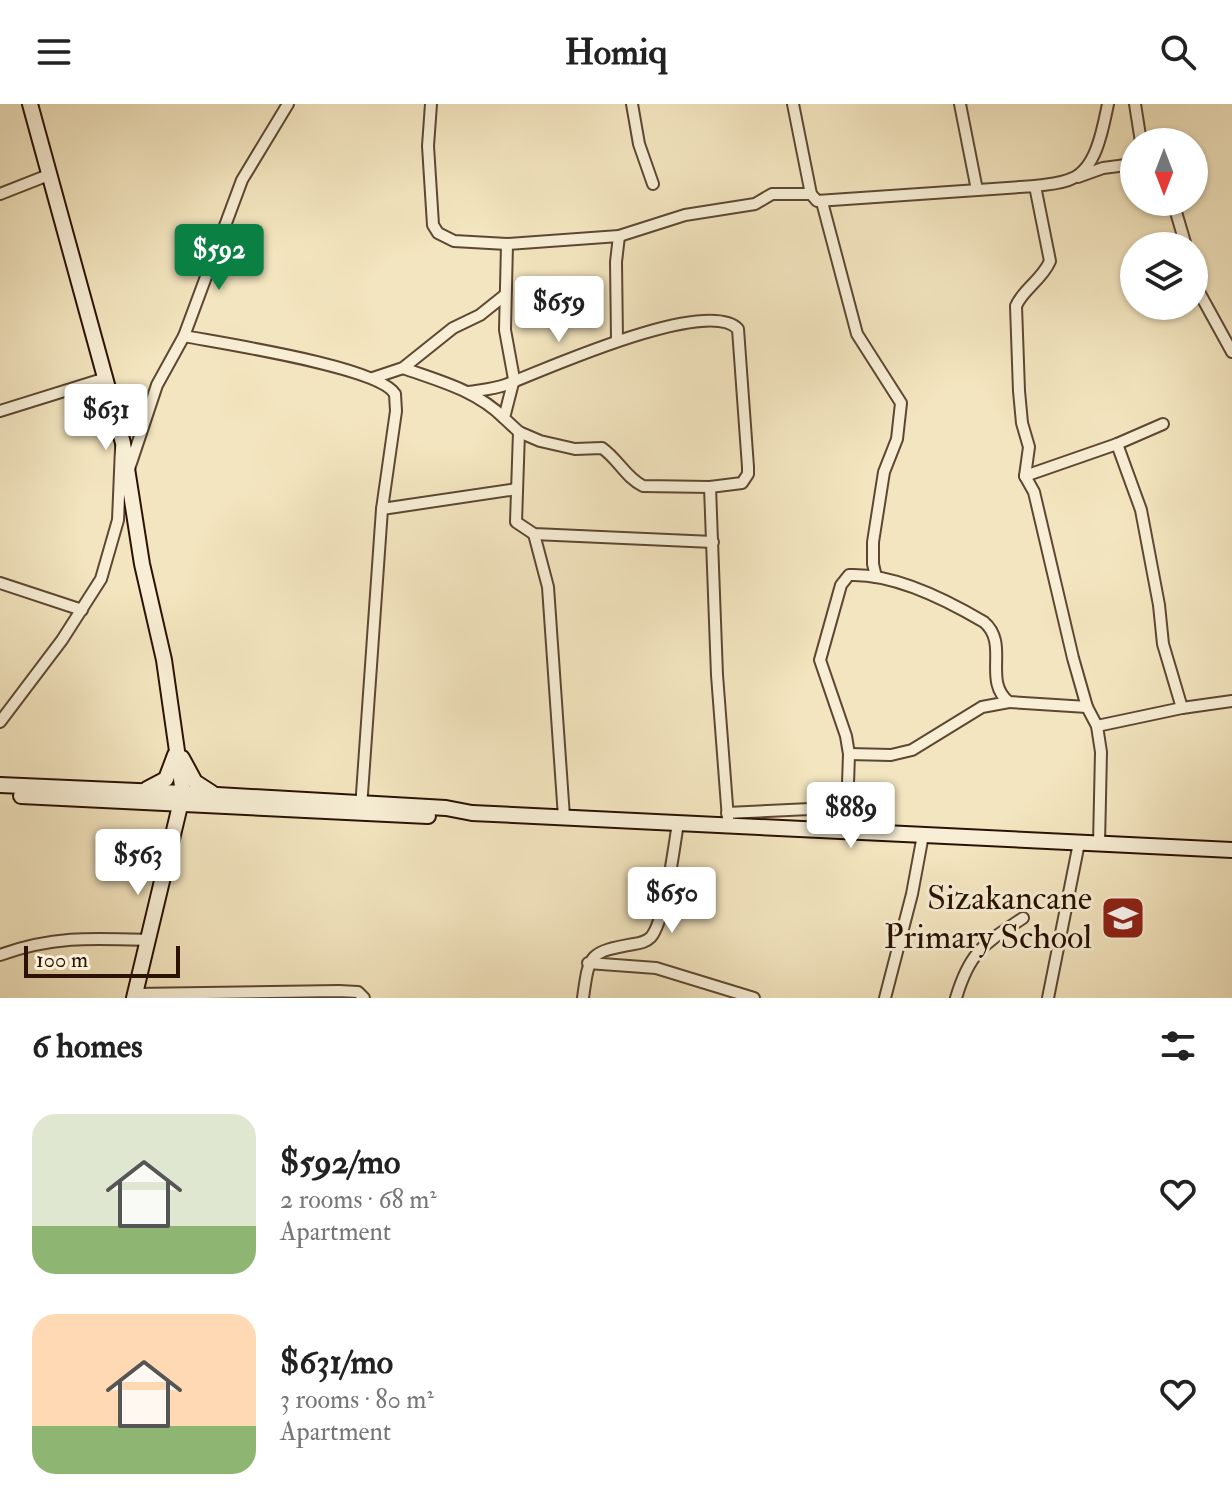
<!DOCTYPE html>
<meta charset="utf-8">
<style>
body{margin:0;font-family:"IM FELL Double Pica",serif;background:#f6f6f6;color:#222;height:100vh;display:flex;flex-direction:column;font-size:30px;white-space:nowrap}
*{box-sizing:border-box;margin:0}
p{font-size:26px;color:#767676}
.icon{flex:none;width:44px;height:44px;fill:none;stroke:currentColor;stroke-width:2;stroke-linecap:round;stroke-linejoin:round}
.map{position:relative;height:894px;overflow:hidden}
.drawer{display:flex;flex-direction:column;background:#fff;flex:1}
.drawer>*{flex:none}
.needle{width:52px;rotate:180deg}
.tools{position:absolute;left:1120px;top:24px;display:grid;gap:16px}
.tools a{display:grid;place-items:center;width:88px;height:88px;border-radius:50%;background:#fff;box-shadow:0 2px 6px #0004;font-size:40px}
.scale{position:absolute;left:24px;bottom:20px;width:156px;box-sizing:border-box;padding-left:8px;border:4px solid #2b1204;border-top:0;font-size:22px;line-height:28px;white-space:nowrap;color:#2b1204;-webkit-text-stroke:6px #f7eed5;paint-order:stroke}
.price{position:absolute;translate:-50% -68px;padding:0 18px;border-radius:8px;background:#fff;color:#222;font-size:26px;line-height:52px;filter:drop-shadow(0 2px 4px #0008)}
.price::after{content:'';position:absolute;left:50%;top:48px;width:24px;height:18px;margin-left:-12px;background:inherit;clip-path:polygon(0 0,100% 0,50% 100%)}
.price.on{background:#0b8043;color:#fff}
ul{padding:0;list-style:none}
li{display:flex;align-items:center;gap:24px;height:200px;padding:0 32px}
li span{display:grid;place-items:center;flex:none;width:224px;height:160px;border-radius:24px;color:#555}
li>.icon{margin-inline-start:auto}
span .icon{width:96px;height:96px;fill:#fffc;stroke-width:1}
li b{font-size:34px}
h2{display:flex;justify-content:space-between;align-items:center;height:96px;padding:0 32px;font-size:34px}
header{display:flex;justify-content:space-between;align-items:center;height:104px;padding:0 32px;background:#fff;font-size:36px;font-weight:700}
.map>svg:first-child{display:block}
</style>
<header><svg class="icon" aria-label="menu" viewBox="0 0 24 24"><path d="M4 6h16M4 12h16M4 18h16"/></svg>Homiq<svg class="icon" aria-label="search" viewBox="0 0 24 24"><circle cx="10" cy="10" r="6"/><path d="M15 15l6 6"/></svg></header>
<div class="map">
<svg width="1232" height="894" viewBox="0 0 1232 894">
<rect width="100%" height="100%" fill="#f3e5bf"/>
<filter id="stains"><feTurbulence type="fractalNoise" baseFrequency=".0025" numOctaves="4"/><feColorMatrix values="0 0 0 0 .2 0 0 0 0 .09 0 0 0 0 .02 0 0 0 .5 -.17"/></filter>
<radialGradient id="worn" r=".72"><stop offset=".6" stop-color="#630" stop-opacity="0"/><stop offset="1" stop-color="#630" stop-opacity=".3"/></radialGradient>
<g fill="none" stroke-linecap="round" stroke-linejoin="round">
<g stroke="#5d4733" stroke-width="14">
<g id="street">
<path d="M431,0L428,42L433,121L438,129L454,137L507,140L619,132L685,111L755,100L772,90H811"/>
<path d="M632,0L639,40L653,80"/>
<path d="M793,0L811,90L817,97L1035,82L1050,157C1042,176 1023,185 1016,202L1019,287L1022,319L1029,343L1025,372L1034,388L1073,554L1087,603L1097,622L1101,648L1099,740"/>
<path d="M960,0L977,86"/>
<path d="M1135,0L1141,38"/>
<path d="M1078,73L1103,64L1134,60"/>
<path d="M1035,82C1047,80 1062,80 1073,74C1097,63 1103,23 1108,0"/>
<path d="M0,90L51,70"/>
<path d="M822,98L857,230L901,299L897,335L884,368L873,438V460L876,473"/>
<path d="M1173,98L1186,142"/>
<path d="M507,140L505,226L514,275L504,314L519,328L516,418L534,430L713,438"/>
<path d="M1194,179L1232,248"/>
<path d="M184,232C220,239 380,263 395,290L396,307L382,405L361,704"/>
<path d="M617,236L616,158L619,132"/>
<path d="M403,264C439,277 476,286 504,314"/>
<path d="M373,274L403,264L453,224L480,211L505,191"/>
<path d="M469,288C480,286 494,285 505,281C544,266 707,192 738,225L748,363V370L742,379L710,383L643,382C626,374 618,355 602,344L575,345L540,337L519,328"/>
<path d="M0,307L106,274"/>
<path d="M1117,340L1141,406L1159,501L1163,540L1182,604"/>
<path d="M129,365L157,281L184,232L242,76L288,0"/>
<path d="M1025,372L1117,340L1163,320"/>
<path d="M710,383L717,571L728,715"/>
<path d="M382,405L517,385"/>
<path d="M534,430L548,483L564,713"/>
<path d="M0,479L82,506"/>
<path d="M0,618L62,536L101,475L118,416L121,344"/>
<path d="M1097,622L1182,604L1232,597"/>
<path d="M849,650L891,651L912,646L982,603L1009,598"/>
<path d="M727,709L831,704L842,699L848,680L849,650L846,632L820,556L841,481L849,471C893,469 947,496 984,518C1010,540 982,577 1009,598L1087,603"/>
<path d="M0,851C52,832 92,834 147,836"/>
<path d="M588,859L656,864L754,894"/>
<path d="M135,890L339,887L358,888L364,894"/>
<path d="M583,894C589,850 589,848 634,840C641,839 646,838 651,833C665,817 674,743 678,719"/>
<path d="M885,894L912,790L923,731"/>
<path d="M956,894C970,847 984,840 1023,814"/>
<path d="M1048,894L1079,739"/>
</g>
</g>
<g stroke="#2b1204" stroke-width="18">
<g id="secondary">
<path d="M30,0L123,339L142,460L164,556L183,689L134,894"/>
<path d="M182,654L195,678L212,689"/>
<path d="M0,681L183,689L446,704L472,709L1232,746"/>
<path d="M147,685L166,675L175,651"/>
<path d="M21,692L428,712"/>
</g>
</g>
<use href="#street" stroke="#f7eed5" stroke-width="10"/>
<use href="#secondary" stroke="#f7eed5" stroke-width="14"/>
</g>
<defs>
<g id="school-square" transform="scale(2.3)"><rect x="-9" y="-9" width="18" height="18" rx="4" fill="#8f2418" stroke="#f7eed5"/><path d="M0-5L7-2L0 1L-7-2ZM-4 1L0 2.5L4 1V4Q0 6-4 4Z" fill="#fff"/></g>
</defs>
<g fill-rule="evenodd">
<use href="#school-square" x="1123" y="814"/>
</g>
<g text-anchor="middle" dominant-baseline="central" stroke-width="6" stroke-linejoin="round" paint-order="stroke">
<g font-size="34" fill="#2b1204" stroke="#f7eed5" text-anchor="end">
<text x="1092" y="794">Sizakancane<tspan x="1092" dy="39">Primary School</tspan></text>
</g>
</g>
<rect width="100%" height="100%" filter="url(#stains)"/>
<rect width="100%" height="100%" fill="url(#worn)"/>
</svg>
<div class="tools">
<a><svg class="needle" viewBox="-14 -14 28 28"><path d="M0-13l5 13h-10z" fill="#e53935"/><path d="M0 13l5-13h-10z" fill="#767676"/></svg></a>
<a><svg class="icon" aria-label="layers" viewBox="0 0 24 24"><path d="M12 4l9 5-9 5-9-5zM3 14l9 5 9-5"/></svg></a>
</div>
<div class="scale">100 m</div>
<b class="price on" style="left:219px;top:188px">$592</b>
<b class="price" style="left:559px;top:240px">$659</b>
<b class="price" style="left:106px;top:348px">$631</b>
<b class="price" style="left:851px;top:746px">$889</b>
<b class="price" style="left:138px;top:793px">$563</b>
<b class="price" style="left:672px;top:831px">$650</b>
</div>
<section class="drawer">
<h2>6 homes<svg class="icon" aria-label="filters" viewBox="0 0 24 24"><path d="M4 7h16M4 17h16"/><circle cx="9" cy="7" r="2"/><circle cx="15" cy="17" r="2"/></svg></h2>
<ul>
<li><span style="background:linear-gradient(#dfe7d0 70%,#8fb573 0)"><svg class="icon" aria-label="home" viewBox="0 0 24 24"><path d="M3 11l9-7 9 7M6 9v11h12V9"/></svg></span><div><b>$592/mo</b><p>2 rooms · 68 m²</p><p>Apartment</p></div><svg class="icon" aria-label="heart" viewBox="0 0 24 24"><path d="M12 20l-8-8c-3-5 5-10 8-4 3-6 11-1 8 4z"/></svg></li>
<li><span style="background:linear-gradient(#ffd9b3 70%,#8fb573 0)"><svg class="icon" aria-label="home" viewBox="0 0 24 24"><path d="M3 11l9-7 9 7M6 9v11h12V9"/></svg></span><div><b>$631/mo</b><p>3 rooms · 80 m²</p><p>Apartment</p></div><svg class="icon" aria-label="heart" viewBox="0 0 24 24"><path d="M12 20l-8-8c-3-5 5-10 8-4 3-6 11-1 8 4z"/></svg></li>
</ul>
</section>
